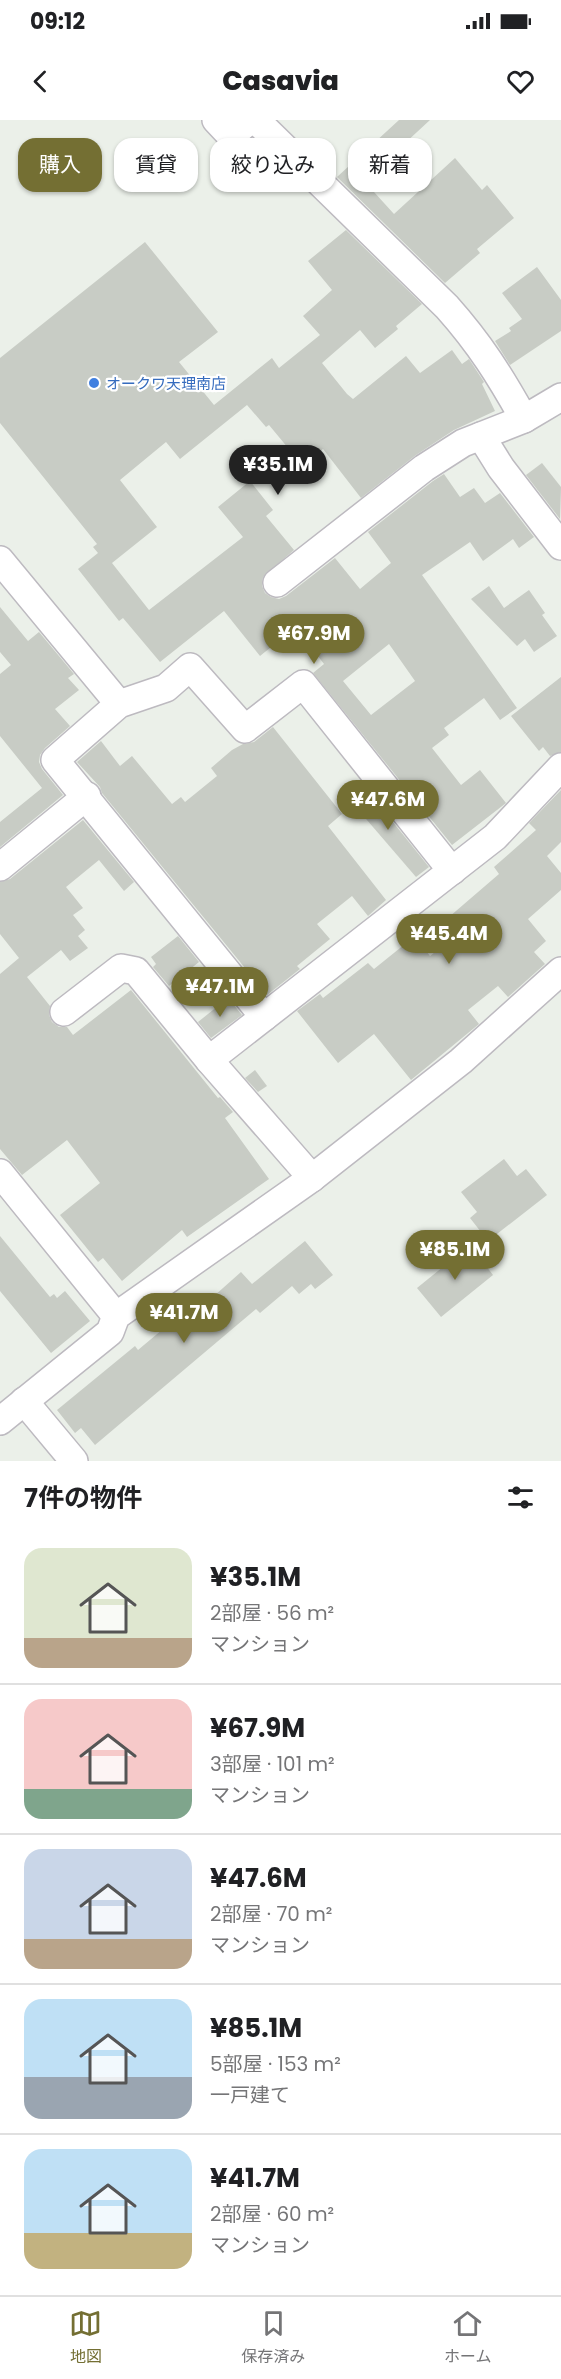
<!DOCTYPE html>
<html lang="ja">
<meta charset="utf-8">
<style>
body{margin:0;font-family:Poppins,"Noto Sans JP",sans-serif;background:#f6f6f6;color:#202124;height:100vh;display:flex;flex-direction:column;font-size:22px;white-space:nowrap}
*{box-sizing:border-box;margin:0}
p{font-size:20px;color:#757577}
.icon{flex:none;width:33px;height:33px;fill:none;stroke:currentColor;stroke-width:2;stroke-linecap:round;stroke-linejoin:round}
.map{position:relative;height:1341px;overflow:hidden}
.side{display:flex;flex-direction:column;background:#fff;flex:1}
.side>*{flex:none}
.top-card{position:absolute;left:18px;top:18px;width:525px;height:54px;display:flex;gap:12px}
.price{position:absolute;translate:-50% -51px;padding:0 14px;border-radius:21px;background:#746f33;color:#fff;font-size:20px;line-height:39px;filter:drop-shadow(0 2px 3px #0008)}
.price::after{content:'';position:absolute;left:50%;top:36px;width:18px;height:14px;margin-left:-9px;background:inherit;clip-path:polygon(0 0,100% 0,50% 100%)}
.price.on{background:#222;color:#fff}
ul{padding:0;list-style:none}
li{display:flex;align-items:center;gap:18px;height:150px;padding:0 24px}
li+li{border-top:2px solid #e0e0e0}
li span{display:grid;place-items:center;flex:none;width:168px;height:120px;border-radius:18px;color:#555}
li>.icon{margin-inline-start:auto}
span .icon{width:72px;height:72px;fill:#fffc;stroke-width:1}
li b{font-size:26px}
h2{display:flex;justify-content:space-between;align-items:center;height:72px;padding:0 24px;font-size:26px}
.pill{padding:0 21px;border-radius:18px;background:#fff;box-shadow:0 2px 4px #0004;font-size:21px;line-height:54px}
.pill.on{background:#746f33;color:#fff}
.status{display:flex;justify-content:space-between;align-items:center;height:42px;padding:0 30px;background:#fff;direction:ltr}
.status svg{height:16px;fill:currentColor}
header{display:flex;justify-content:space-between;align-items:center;height:78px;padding:0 24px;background:#fff;font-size:27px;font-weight:800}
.tab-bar{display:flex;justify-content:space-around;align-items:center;height:84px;border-top:2px solid #e0e0e0;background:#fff;font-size:16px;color:#757577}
.tab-bar a{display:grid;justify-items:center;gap:3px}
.tab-bar .on{color:#746f33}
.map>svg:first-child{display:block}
</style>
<div class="status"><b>09:12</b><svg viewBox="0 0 49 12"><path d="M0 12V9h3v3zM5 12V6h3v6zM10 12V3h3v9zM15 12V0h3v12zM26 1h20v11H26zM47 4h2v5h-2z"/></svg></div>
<header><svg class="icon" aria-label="back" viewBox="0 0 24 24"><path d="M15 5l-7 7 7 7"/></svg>Casavia<svg class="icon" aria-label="heart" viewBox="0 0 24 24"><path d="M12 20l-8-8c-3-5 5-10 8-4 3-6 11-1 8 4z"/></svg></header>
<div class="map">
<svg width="561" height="1341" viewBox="0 0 561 1341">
<rect width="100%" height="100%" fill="#ebf0e9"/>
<g fill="#c8ccc5" fill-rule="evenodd">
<path d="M399,0H430L364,61L394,94L455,38L482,70L487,65L514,98L477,129L480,133L445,163L337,57Z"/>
<path d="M346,110L422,184L396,206L398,209L375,228L360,210L322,243L347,274L353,279L406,236L420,253L452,230L462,244L469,239L484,262L482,264L495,291L454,310L416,335L361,378L323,329L303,346L269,305L266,307L247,285L180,339L166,322L120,360L157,407L112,443L149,490L243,417L218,387L250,361L273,390L266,396L294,430L263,457L262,466L265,473L271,477L279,479L286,476L335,438L360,469L391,443L368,412L433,361L444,354L460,377L474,368L485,383L500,373L534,417L519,428L513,419L483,441L470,422L422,455L517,588L500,600L484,578L444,608L449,615L432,628L461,665L480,650L506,683L452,725L313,553L324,544L296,507L260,536L224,491L160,542L123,498L119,501L78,449L98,433L93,427L97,424L0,303V238L145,122L218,212L179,242L214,285L272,238L279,248L320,215L303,196L332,170L308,141ZM389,524L415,561L371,595L343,561Z"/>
<path d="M537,147L561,180V211L510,245L495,221L511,211L509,208L522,199L502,173Z"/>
<path d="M542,343L561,367L560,399L526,355Z"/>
<path d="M489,466L504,488L529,470L545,493L542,495L557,516L534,532L525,519L517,526L471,479Z"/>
<path d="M0,487L28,521L39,512L74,554L68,558L79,570L55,589L70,606L45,628L40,635L39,642L42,649L63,675L0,727V702L42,668L0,616V554L11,545L0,532Z"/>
<path d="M561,557V632L550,636L543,627L539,631L511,596Z"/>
<path d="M273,607L342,694L328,706L386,780L368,796L352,776L317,804L330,819L297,846L300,849L267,875L102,673L100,667L77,642L101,621L120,646L132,636L172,684L181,677L185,682L217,656L211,648L232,630L243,624L254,622Z"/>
<path d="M364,666L429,747L416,757L348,678Z"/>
<path d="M561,670V722L547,736L561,753V770L528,799L546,821L534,832L545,844L508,877L498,866L468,890L479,904L411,960L374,914L338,943L297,891L320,874L323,878L368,843L374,849L415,816L430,836L462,811L449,797L499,754L494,747L536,710L529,703Z"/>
<path d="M83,700L134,762L124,771L99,740L66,767L83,788L73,795L85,810L78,816L88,828L70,841L61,830L27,857L50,886L49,895L52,902L59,907H67L73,915L131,870L218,978L220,977L233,992L225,998L269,1059L187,1117L182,1110L122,1161L103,1138L98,1142L60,1095L100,1063L67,1020L22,1055L0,1029V854L19,838L0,814V762L10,759Z"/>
<path d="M178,816L199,842L169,866L153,847L156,844L151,837Z"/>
<path d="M228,878L242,895L211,918L198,902Z"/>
<path d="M255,950L267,966L258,972L245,958Z"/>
<path d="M504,1039L517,1056L526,1049L547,1075L488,1121L470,1098L477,1092L461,1072Z"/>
<path d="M0,1116L50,1177L54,1174L57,1178L65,1171L90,1201L51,1233L0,1171Z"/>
<path d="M305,1121L333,1155L315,1169L311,1164L299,1174L292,1166L260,1193L256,1189L95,1325L81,1308L75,1313L57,1290L135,1226L138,1230L200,1178L205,1184L241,1152L252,1164Z"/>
<path d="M470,1125L493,1155L441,1197L417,1168Z"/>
</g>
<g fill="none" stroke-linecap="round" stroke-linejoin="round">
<g stroke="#bdbac0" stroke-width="30">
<g id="minor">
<path d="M216,0L231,16L250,0"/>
<path d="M256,0L447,187C480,224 500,256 524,299"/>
<path d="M481,316L501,348L561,426"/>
<path d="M0,440L119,584"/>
<path d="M277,463L424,348L463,323L524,299L561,277"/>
<path d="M0,747L87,676"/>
<path d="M64,892L121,848L136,851L209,940"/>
<path d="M264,897L55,640L119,584L166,568L190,547L245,609L303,564L452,751"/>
<path d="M0,1053L116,1196"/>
<path d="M312,1058L209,940L495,717L561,647"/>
<path d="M24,1281L74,1341"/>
<path d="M0,1301L110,1212L116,1196L312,1058L461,941L561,851"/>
</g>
</g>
<use href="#minor" stroke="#fff" stroke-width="27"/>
</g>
<circle fill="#3f7fe0" stroke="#fff" stroke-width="2" cx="94" cy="263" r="6"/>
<g text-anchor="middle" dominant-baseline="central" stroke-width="4.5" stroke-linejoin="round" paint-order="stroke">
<g font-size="15" fill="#366cbe" stroke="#fff" text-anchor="start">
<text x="106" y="263">オークワ天理南店</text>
</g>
</g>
</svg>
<b class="price on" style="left:278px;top:376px">¥35.1M</b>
<b class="price" style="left:314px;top:545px">¥67.9M</b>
<b class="price" style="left:388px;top:711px">¥47.6M</b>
<b class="price" style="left:449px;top:845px">¥45.4M</b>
<b class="price" style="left:220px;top:898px">¥47.1M</b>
<b class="price" style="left:455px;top:1161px">¥85.1M</b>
<b class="price" style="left:184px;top:1224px">¥41.7M</b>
<div class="top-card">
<a class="pill on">購入</a>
<a class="pill">賃貸</a>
<a class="pill">絞り込み</a>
<a class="pill">新着</a>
</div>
</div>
<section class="side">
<h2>7件の物件<svg class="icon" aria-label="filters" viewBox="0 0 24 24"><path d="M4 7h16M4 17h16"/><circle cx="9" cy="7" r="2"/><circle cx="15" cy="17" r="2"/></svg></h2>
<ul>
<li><span style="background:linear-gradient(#dfe7d0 75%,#b9a48a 0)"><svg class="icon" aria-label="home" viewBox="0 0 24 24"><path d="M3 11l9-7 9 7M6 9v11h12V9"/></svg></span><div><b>¥35.1M</b><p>2部屋 · 56 m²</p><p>マンション</p></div></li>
<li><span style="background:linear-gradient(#f6c9c9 75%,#7fa58c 0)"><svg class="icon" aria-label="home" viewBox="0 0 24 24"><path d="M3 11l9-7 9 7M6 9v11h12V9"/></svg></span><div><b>¥67.9M</b><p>3部屋 · 101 m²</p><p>マンション</p></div></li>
<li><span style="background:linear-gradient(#c9d6e8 75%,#b9a48a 0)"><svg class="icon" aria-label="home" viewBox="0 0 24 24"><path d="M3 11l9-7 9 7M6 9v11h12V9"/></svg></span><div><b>¥47.6M</b><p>2部屋 · 70 m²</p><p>マンション</p></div></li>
<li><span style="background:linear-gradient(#bfe0f5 65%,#9aa5b1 0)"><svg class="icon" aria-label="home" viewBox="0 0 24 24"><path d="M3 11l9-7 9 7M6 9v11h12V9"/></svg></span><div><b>¥85.1M</b><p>5部屋 · 153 m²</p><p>一戸建て</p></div></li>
<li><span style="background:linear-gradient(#bfe0f5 70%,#c2b280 0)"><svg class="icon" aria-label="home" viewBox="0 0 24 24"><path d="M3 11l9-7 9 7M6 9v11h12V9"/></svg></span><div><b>¥41.7M</b><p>2部屋 · 60 m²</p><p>マンション</p></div></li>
</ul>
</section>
<nav class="tab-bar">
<a class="on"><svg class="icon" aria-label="map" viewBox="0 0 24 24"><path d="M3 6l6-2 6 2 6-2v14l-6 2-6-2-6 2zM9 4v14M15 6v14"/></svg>地図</a>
<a><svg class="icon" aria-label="saved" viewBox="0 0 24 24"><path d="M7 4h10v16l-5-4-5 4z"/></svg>保存済み</a>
<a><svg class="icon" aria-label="home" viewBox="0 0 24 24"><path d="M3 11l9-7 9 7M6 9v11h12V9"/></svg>ホーム</a>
</nav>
